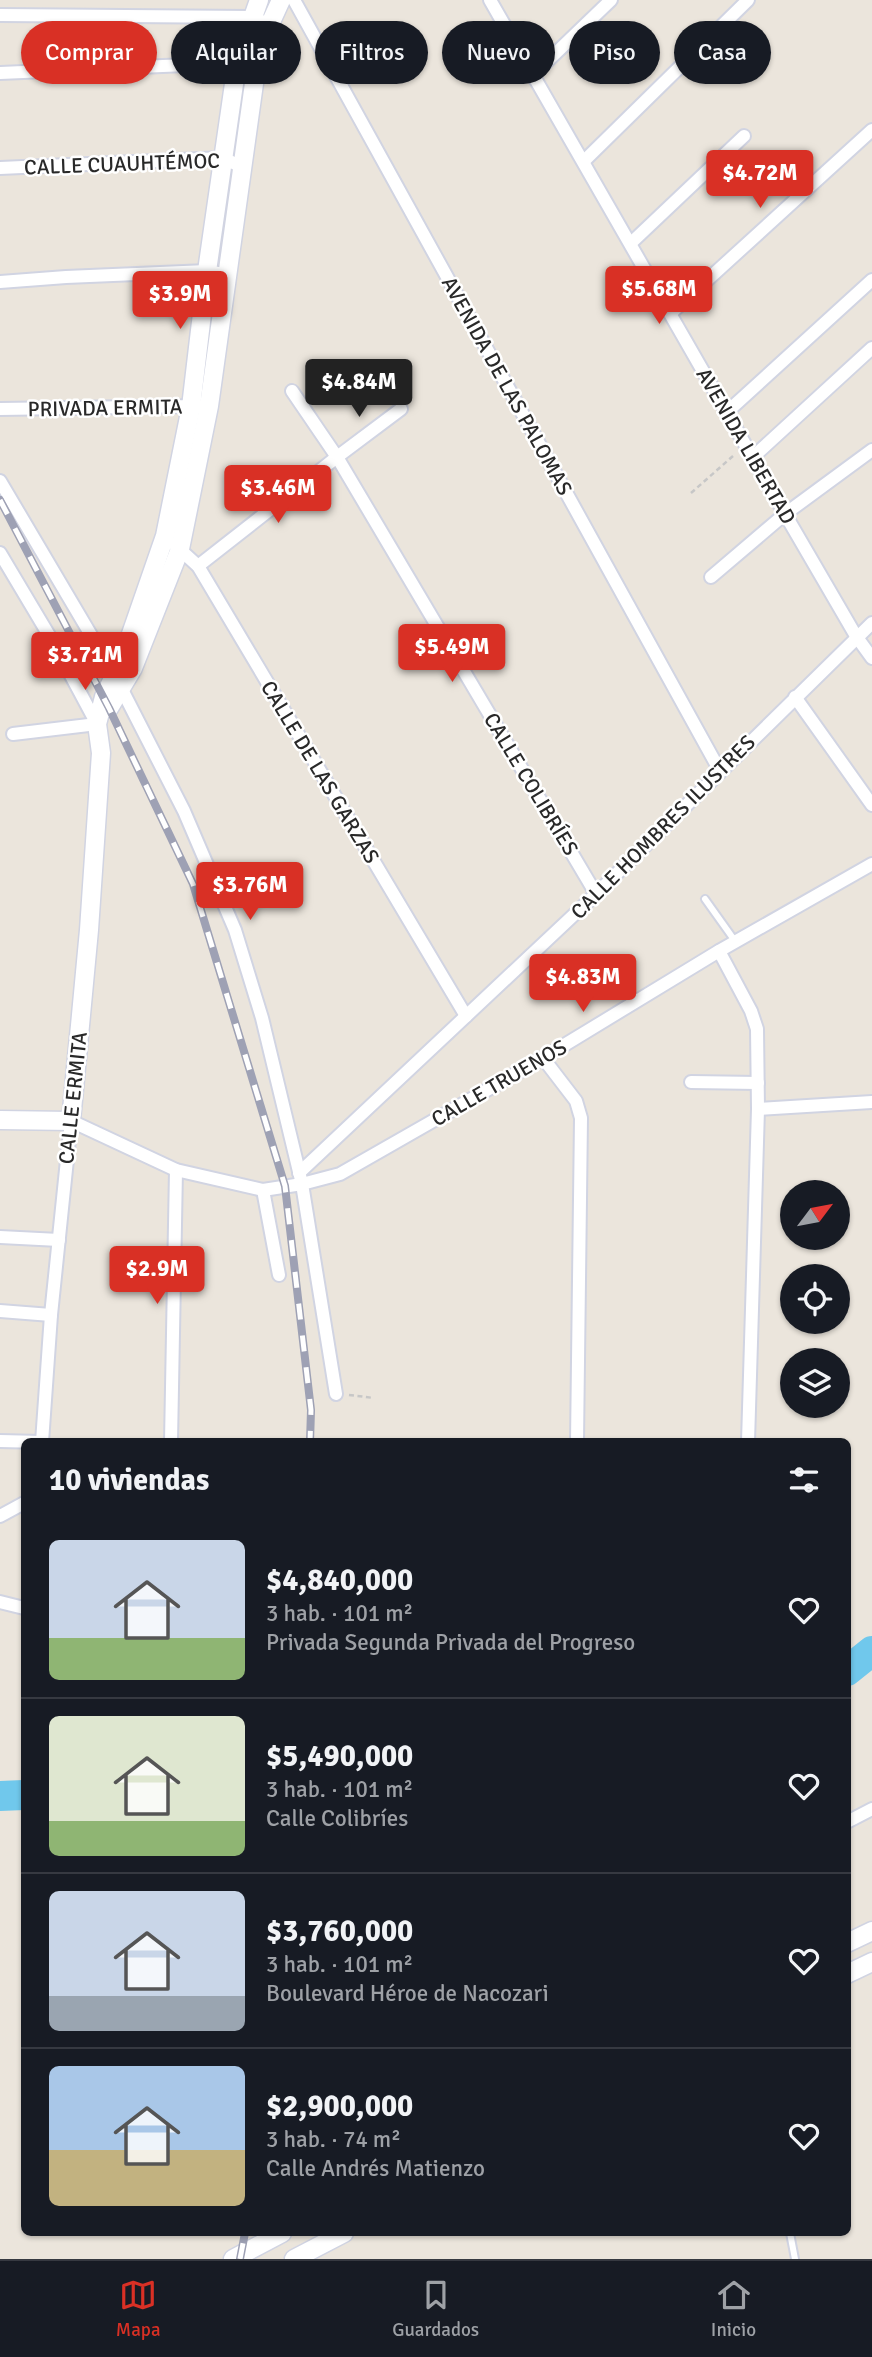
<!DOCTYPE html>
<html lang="es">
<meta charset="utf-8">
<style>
body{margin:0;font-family:Signika,sans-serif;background:#20242c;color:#f1f3f6;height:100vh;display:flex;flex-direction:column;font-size:26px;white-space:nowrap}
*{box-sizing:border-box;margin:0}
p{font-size:23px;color:#9ea1a6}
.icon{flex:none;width:38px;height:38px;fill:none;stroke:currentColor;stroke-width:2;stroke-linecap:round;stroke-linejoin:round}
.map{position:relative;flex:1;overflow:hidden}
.drawer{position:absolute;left:21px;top:1438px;width:830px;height:798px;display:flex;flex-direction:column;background:#171b24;border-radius:10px;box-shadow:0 2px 5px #0004}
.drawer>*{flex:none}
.top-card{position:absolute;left:21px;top:21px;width:831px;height:63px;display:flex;gap:14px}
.needle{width:46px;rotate:58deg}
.buttons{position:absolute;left:780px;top:1180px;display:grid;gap:14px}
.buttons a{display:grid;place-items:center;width:70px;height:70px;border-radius:50%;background:#171b24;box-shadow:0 2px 5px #0004;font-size:35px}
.price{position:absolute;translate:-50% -60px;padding:0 16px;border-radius:7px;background:#d93025;color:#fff;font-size:23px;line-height:46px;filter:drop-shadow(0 2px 4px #0008)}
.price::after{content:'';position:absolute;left:50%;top:42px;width:21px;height:16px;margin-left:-10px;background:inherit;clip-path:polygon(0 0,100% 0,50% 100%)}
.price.on{background:#222;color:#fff}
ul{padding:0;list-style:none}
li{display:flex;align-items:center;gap:21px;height:175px;padding:0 28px}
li+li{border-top:2px solid #363941}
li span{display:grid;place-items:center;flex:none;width:196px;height:140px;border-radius:10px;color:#555}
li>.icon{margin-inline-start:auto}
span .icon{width:84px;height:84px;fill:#fffc;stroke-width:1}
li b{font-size:30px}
h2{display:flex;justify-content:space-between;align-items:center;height:84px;padding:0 28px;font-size:30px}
.tag{padding:0 24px;border-radius:32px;background:#171b24;box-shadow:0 2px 5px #0004;font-size:24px;line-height:63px}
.tag.on{background:#d93025;color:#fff}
.menu{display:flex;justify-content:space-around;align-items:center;height:98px;border-top:2px solid #363941;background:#171b24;font-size:19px;color:#9ea1a6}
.menu a{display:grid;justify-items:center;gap:4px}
.menu .on{color:#d93025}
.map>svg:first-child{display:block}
</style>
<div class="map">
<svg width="872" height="2259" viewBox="0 0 872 2259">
<rect width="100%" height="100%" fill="#ebe5dc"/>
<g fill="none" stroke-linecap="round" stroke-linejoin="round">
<g stroke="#70c8ec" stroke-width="30">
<path d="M847,1671L872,1651"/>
<path d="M0,1796L24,1795"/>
</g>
<g stroke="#d1d4e2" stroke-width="10">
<g id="lane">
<path d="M705,899L735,941"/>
<path d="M790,2233L795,2259"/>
</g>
</g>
<g stroke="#d1d4e2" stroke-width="16">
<g id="street">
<path d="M294,0L720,771"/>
<path d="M490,0L785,514L856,636L872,658"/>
<path d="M0,15L252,17L260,20"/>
<path d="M0,73L257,62"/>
<path d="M534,74L611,0"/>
<path d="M584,161L748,0"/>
<path d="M0,168L223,158L242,167"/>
<path d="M631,243L744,136"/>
<path d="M0,282L66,277L207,271L228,275"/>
<path d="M671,313L872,130"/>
<path d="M292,391L337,457L596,894"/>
<path d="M0,409L199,406"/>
<path d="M727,412L872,280"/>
<path d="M753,457L872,348"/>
<path d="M0,481L114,674L184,811L235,930L262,1018L302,1184L336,1394"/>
<path d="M175,545L198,566L466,1016"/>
<path d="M0,553L53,642L98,726"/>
<path d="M198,566L337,457L401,409"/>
<path d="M711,577L785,514L872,450"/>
<path d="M795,697L872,805"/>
<path d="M13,734L97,724"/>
<path d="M719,951L751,1011L757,1029L758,1109L748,1442"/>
<path d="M543,1058L576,1101L581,1118L577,1442"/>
<path d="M691,1082L758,1083"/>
<path d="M758,1109L872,1102"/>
<path d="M299,1173L596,894L872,623"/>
<path d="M263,1190L279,1275"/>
<path d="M0,1237L59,1240"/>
<path d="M0,1311L51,1315"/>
<path d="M0,1441L42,1442"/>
<path d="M42,1442L51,1315L71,1121L176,1170L263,1190L302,1184L340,1174L543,1058L719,951L872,864"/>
<path d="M171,1442L176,1170"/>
<path d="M0,1516L24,1503"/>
<path d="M0,1602L24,1608"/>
<path d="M847,1822L872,1809"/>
</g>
</g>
<g stroke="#d1d4e2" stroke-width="21">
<g id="secondary">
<path d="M109,708L133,668L180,549L209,406L257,62L270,24L281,0"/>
<path d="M0,1120L71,1121L89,930L101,753L97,724L104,697L122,660L165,536L191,407L207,271L237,63L259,0"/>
<path d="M847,1943L872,1931"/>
<path d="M847,1974L872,1962"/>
<path d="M233,2259L282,2233"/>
<path d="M294,2259L344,2233"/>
</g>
</g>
<g stroke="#c7c7c7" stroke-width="2.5" stroke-dasharray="5 3.5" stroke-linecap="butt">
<path d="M691,493L733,456"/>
<path d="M349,1395L374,1398"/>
</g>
<use href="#lane" stroke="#fff" stroke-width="6"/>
<use href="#street" stroke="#fff" stroke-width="12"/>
<use href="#secondary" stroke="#fff" stroke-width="18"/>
<g stroke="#9ea1b4" stroke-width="8">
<g id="rail">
<path d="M0,500L109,708L193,884L285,1186L311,1410L310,1442"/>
<path d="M240,2259L245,2233"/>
</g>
</g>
<use href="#rail" stroke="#fff" stroke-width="5" stroke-dasharray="16" stroke-linecap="butt"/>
</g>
<g text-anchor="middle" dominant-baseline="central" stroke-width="5" stroke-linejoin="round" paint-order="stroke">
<g font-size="21" fill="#292929" stroke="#fff">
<text transform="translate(122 164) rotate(-2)">CALLE CUAUHTÉMOC</text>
<text transform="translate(507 386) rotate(61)">AVENIDA DE LAS PALOMAS</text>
<text transform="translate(105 408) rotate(-1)">PRIVADA ERMITA</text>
<text transform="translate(746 446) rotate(60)">AVENIDA LIBERTAD</text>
<text transform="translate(320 772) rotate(59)">CALLE DE LAS GARZAS</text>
<text transform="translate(531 784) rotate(59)">CALLE COLIBRÍES</text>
<text transform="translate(663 827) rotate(-45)">CALLE HOMBRES ILUSTRES</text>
<text transform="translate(499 1083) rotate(-30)">CALLE TRUENOS</text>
<text transform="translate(73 1098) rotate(-84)">CALLE ERMITA</text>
</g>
</g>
</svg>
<div class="buttons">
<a><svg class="needle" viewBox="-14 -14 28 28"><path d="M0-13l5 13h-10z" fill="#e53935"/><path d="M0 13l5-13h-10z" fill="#9ea1a6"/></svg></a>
<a><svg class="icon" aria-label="locate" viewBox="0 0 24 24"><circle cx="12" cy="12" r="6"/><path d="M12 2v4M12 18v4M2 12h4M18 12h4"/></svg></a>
<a><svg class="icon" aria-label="layers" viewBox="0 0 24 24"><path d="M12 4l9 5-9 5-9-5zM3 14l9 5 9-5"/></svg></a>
</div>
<b class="price" style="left:760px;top:210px">$4.72M</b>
<b class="price" style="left:659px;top:326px">$5.68M</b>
<b class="price" style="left:180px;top:331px">$3.9M</b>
<b class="price on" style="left:359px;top:419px">$4.84M</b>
<b class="price" style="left:278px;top:525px">$3.46M</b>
<b class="price" style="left:452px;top:684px">$5.49M</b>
<b class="price" style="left:85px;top:692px">$3.71M</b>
<b class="price" style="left:250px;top:922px">$3.76M</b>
<b class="price" style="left:583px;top:1014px">$4.83M</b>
<b class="price" style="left:157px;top:1306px">$2.9M</b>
<div class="top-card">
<a class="tag on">Comprar</a>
<a class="tag">Alquilar</a>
<a class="tag">Filtros</a>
<a class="tag">Nuevo</a>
<a class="tag">Piso</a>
<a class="tag">Casa</a>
</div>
<section class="drawer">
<h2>10 viviendas<svg class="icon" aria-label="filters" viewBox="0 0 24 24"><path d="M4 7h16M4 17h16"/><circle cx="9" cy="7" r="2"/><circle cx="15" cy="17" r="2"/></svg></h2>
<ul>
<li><span style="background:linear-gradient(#c9d6e8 70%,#8fb573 0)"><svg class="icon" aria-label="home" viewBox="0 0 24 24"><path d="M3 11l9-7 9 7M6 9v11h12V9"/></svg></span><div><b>$4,840,000</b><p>3 hab. · 101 m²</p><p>Privada Segunda Privada del Progreso</p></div><svg class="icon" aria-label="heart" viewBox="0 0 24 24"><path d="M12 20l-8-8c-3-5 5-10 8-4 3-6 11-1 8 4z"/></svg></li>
<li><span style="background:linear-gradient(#dfe7d0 75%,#8fb573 0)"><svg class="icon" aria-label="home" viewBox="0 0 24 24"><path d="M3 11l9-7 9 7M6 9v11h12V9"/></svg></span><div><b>$5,490,000</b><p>3 hab. · 101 m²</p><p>Calle Colibríes</p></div><svg class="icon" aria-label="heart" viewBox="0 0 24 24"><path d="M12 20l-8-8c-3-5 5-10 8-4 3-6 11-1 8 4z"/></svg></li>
<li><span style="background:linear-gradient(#c9d6e8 75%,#9aa5b1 0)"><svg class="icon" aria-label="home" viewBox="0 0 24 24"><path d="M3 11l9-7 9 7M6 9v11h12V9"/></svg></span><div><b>$3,760,000</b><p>3 hab. · 101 m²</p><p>Boulevard Héroe de Nacozari</p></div><svg class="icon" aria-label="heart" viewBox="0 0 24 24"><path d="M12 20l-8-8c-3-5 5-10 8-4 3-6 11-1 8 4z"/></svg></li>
<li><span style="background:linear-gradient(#a9c7e8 60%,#c2b280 0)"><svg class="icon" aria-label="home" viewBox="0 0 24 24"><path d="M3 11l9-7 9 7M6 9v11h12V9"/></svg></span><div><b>$2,900,000</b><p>3 hab. · 74 m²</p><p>Calle Andrés Matienzo</p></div><svg class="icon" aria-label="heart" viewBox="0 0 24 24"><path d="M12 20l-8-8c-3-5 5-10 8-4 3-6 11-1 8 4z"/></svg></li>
</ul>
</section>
</div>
<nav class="menu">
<a class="on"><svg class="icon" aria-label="map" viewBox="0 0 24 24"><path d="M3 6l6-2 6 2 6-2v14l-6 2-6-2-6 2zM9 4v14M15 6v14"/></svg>Mapa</a>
<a><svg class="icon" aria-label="saved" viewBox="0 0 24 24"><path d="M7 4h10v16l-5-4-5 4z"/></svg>Guardados</a>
<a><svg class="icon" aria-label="home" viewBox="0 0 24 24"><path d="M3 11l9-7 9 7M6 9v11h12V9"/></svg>Inicio</a>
</nav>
